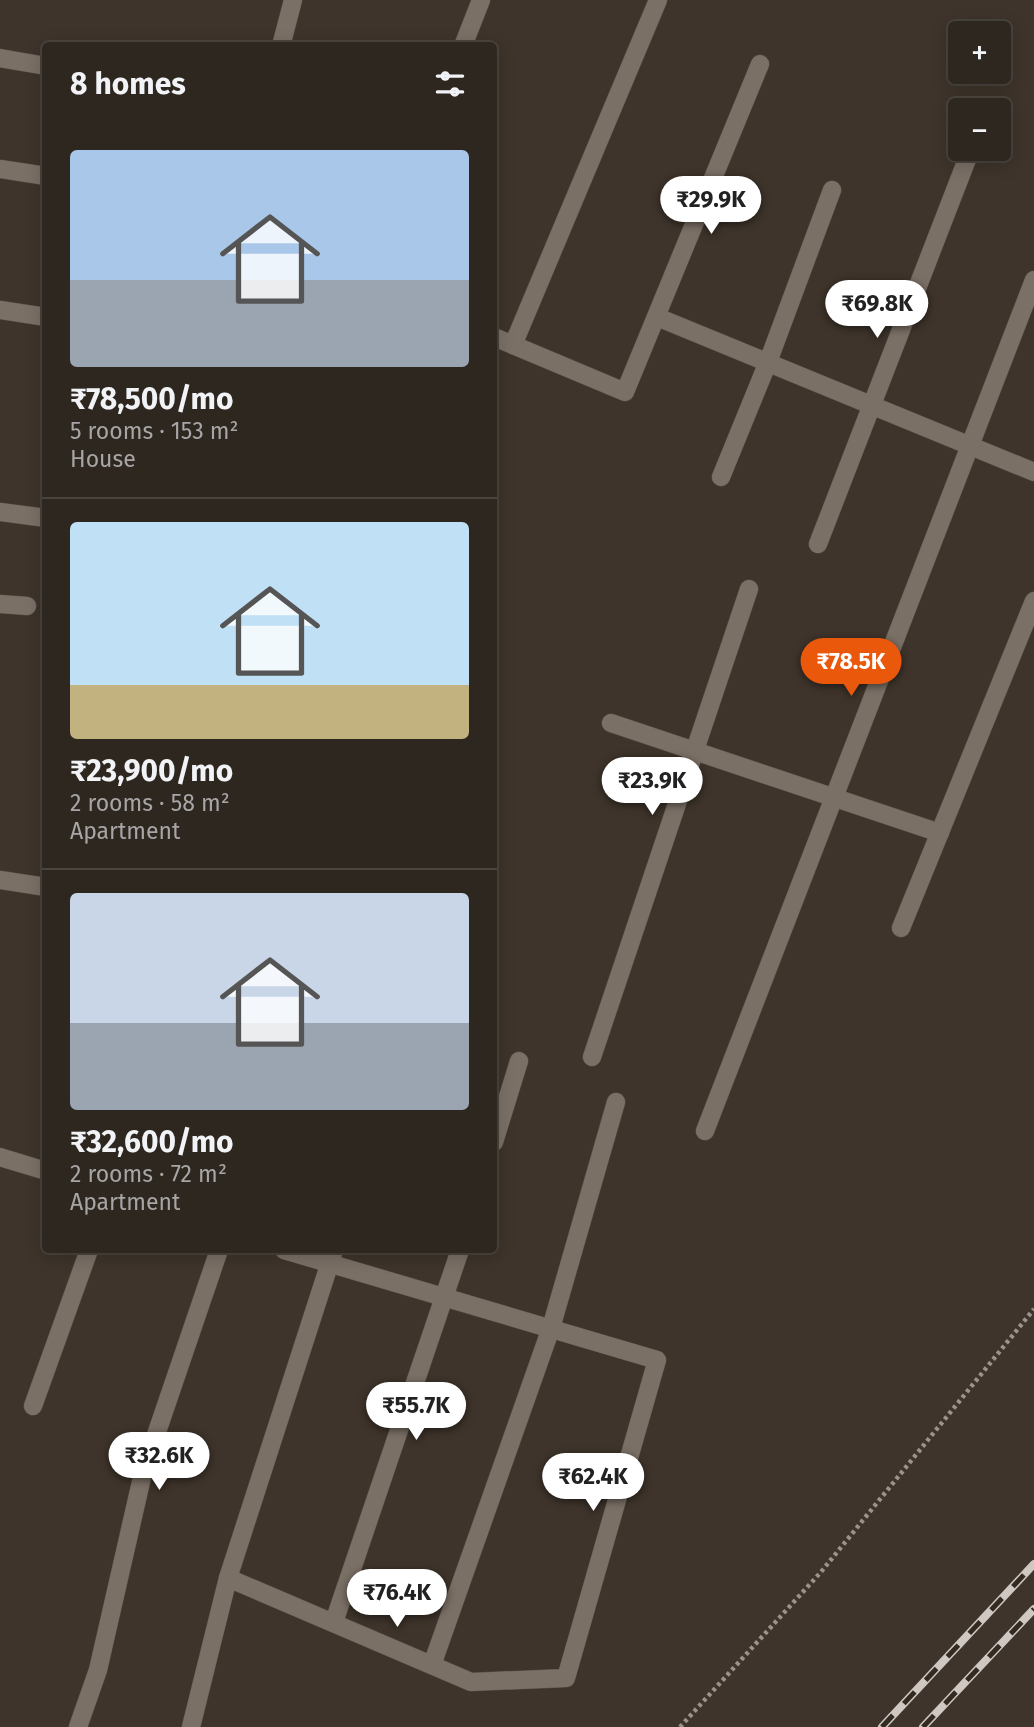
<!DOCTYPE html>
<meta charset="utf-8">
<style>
body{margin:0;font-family:"Fira Sans",sans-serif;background:#362f29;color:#f1f3f6;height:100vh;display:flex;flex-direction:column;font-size:26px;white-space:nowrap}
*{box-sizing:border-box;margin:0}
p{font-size:23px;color:#a7a5a5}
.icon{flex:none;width:38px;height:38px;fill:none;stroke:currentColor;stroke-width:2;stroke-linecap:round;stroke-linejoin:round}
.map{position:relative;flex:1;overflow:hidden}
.details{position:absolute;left:42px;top:42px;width:455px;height:1211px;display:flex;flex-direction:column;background:#2e2720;border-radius:7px;box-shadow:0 4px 18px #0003,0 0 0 2px #49443e}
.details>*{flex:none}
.tools{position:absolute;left:948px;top:21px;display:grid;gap:14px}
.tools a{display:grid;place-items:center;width:63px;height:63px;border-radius:7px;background:#2e2720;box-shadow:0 4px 18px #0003,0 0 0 2px #49443e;font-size:35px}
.price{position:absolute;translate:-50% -60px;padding:0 16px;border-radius:24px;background:#fff;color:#222;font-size:23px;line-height:46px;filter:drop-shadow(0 2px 4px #0008)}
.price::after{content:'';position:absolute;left:50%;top:42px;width:21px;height:16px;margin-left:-10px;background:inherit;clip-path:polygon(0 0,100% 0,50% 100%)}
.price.on{background:#ea580c;color:#fff}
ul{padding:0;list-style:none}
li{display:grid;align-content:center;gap:14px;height:371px;padding:0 28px}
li+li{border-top:2px solid #49443e}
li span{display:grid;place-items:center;height:217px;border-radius:7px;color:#555}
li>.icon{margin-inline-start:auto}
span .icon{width:126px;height:126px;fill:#fffc;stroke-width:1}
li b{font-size:30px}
h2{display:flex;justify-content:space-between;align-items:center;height:84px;padding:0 28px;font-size:30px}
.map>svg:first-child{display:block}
</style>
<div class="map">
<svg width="1034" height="1727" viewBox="0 0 1034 1727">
<rect width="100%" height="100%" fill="#3e342b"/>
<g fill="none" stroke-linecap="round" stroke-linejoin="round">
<g stroke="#5b534b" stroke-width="19">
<g id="minor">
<path d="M281,46L293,0"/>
<path d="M463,46L481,0"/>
<path d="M0,58L46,66"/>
<path d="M0,169L46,176"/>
<path d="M0,310L46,317"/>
<path d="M657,317L1034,472"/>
<path d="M494,337L625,392L760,64"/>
<path d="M513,345L658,0"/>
<path d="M721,477L768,362L832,190"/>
<path d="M0,512L46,518"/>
<path d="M818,544L971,149"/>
<path d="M0,604L27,606"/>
<path d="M611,723L940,833"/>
<path d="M0,880L46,887"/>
<path d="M901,928L1034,601"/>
<path d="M592,1057L749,589"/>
<path d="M705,1131L1034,280"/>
<path d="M494,1142L519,1061"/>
<path d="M0,1157L46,1171"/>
<path d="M33,1406L89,1250"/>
<path d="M228,1578L471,1682L566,1678L657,1360L284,1250"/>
<path d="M334,1622L460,1250"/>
<path d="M432,1665L551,1328L616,1102"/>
<path d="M78,1727L98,1670L143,1473L219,1250"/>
<path d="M191,1727L228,1578L334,1250"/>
</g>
</g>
<path stroke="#9b938c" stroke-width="4.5" stroke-dasharray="3.5 3.5" stroke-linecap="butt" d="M680,1727L821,1572L1034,1309"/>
<use href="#minor" stroke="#7b7066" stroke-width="18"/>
<g stroke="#cfc8c2" stroke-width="8">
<g id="rail">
<path d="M882,1727L1034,1564"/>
<path d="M923,1727L1034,1609"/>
</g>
</g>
<use href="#rail" stroke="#332a21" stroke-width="5" stroke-dasharray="16" stroke-linecap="butt"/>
</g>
</svg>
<div class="tools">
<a>+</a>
<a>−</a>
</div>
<b class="price" style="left:711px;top:236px">₹29.9K</b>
<b class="price" style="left:877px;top:340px">₹69.8K</b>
<b class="price on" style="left:851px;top:698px">₹78.5K</b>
<b class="price" style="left:652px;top:817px">₹23.9K</b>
<b class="price" style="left:416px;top:1442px">₹55.7K</b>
<b class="price" style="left:159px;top:1492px">₹32.6K</b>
<b class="price" style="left:593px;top:1513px">₹62.4K</b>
<b class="price" style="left:397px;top:1629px">₹76.4K</b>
<section class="details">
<h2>8 homes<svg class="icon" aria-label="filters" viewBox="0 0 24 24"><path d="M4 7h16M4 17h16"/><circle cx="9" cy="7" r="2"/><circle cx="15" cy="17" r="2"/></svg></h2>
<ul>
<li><span style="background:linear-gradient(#a9c7e8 60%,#9aa5b1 0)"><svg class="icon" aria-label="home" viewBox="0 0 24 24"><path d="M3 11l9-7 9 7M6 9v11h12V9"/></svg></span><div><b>₹78,500/mo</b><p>5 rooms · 153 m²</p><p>House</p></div></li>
<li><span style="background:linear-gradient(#bfe0f5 75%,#c2b280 0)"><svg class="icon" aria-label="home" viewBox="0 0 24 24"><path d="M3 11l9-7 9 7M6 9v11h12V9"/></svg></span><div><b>₹23,900/mo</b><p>2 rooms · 58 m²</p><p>Apartment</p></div></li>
<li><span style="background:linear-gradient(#c9d6e8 60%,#9aa5b1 0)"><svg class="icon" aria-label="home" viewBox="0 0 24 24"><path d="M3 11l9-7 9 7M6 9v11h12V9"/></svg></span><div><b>₹32,600/mo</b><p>2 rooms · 72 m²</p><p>Apartment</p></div></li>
</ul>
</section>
</div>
